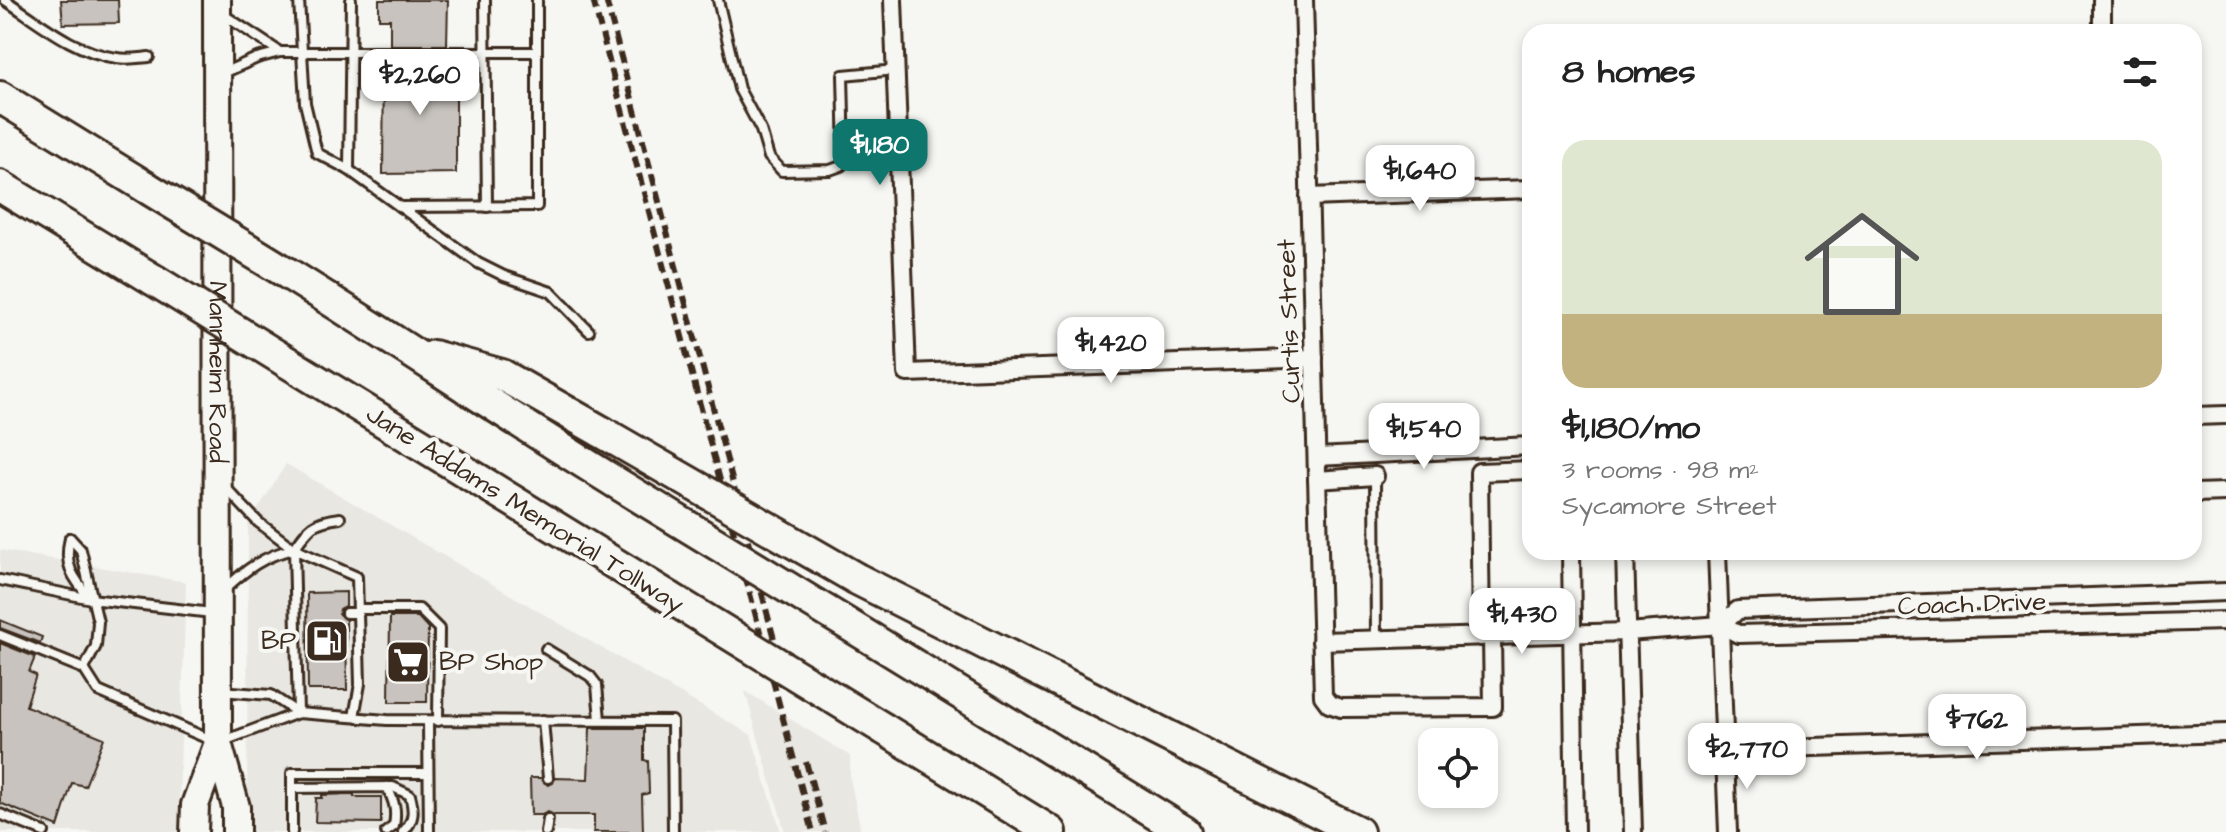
<!DOCTYPE html>
<meta charset="utf-8">
<style>
body{margin:0;font-family:"Architects Daughter",sans-serif;background:#f2f2f2;color:#222;height:100vh;display:flex;flex-direction:column;font-size:30px;white-space:nowrap}
*{box-sizing:border-box;margin:0}
p{font-size:26px;color:#767676}
.icon{flex:none;width:44px;height:44px;fill:none;stroke:currentColor;stroke-width:2;stroke-linecap:round;stroke-linejoin:round}
.map{position:relative;flex:1;overflow:hidden}
.side{position:absolute;left:1522px;top:24px;width:680px;height:536px;display:flex;flex-direction:column;background:#fff;border-radius:24px;box-shadow:0 4px 12px #0003}
.side>*{flex:none}
.fabs{position:absolute;left:1418px;top:728px;display:grid;gap:16px}
.fabs a{display:grid;place-items:center;width:80px;height:80px;border-radius:16px;background:#fff;box-shadow:0 4px 12px #0003;font-size:40px}
.price{position:absolute;translate:-50% -68px;padding:0 18px;border-radius:16px;background:#fff;color:#222;font-size:26px;line-height:52px;filter:drop-shadow(0 2px 4px #0008)}
.price::after{content:'';position:absolute;left:50%;top:48px;width:24px;height:18px;margin-left:-12px;background:inherit;clip-path:polygon(0 0,100% 0,50% 100%)}
.price.selected{background:#0f766e;color:#fff}
ul{padding:0;list-style:none}
li{display:grid;align-content:center;gap:16px;height:424px;padding:0 40px}
li span{display:grid;place-items:center;height:248px;border-radius:24px;color:#555}
li>.icon{margin-inline-start:auto}
span .icon{width:144px;height:144px;fill:#fffc;stroke-width:1}
li b{font-size:34px}
h2{display:flex;justify-content:space-between;align-items:center;height:96px;padding:0 40px;font-size:34px}
.map>svg:first-child{display:block}
</style>
<div class="map">
<svg width="2226" height="832" viewBox="0 0 2226 832">
<rect width="100%" height="100%" fill="#f6f6f2"/>
<filter id="ink" filterUnits="userSpaceOnUse"><feTurbulence type="fractalNoise" baseFrequency=".0125" numOctaves="2"/><feDisplacementMap in="SourceGraphic" scale="16" xChannelSelector="R" yChannelSelector="G"/><feConvolveMatrix kernelMatrix="1 2 1 2 8 2 1 2 1" color-interpolation-filters="sRGB"/></filter>
<g filter="url(#ink)">
<g fill="#e8e7e2">
<path d="M286,464L751,735L781,832H247L248,525Z"/>
<path d="M0,550L186,582L178,832H0Z"/>
<path d="M745,691L850,756V778L861,832H785Z"/>
</g>
<g fill="#c8c3be" stroke="#3b2a1e" stroke-width="2">
<path d="M61,0H118L119,23L63,24Z"/>
<path d="M379,0H448L447,45H390V19H379Z"/>
<path d="M390,59H447V64H456V173L383,174L384,64H390Z"/>
<path d="M346,592V606L340,609L339,614L346,620L347,690H308L307,593Z"/>
<path d="M390,617H418L428,628L427,702H389Z"/>
<path d="M0,620L42,637L40,643L0,628Z"/>
<path d="M0,643L35,657L29,672L36,675L26,706L104,738L85,786L72,783L58,827L0,803Z"/>
<path d="M590,728H644V760L648,761L649,793L642,795L643,832H594V815H554L548,812L542,815H531L530,778H541L548,785L553,783L555,778L588,779Z"/>
<path d="M354,794V797H381V823L315,822L316,798H322V795Z"/>
</g>
<g fill="none" stroke-linecap="round" stroke-linejoin="round">
<g stroke="#3b2a1e" stroke-width="14">
<g id="lane">
<path d="M5,0C39,22 75,53 117,58C128,60 139,58 149,57"/>
<path d="M299,0L305,103L317,153L349,170L478,263L504,276L551,292L589,331"/>
<path d="M485,0L487,207"/>
<path d="M718,0L739,89L761,130L769,157L782,171L830,170L841,166L845,158L843,75L896,70"/>
<path d="M224,15L280,52"/>
<path d="M223,73L257,58L280,52H537"/>
<path d="M349,170L351,0"/>
<path d="M400,207L537,206V0"/>
<path d="M1375,476L1376,639"/>
<path d="M225,487L258,522L294,549L357,577L360,684L354,717"/>
<path d="M70,538L81,550L98,622L96,646L84,669"/>
<path d="M70,538C63,565 73,578 90,598"/>
<path d="M0,580L91,599L212,613"/>
<path d="M224,590C246,569 265,555 294,549"/>
<path d="M358,609H419L439,629L438,721"/>
<path d="M346,613H358"/>
<path d="M0,635L84,669L98,691L218,743L298,713L387,720L672,721L673,832"/>
<path d="M546,649L590,676L597,685L600,720"/>
<path d="M220,691L271,695L298,713"/>
<path d="M298,713L294,549C309,527 313,521 340,518"/>
<path d="M543,720L548,778"/>
<path d="M428,721L429,832"/>
<path d="M292,788L393,787L410,795C414,810 415,820 403,832"/>
<path d="M0,814L44,832"/>
<path d="M292,832V773H428"/>
<path d="M386,832L394,826C397,810 394,801 387,787"/>
<path d="M546,832L548,819"/>
</g>
</g>
<g stroke="#3b2a1e" stroke-width="22">
<g id="street">
<path d="M893,0L907,373L1314,358"/>
<path d="M1304,0L1323,696L1329,704L1341,708L1493,707L1492,637"/>
<path d="M2102,32V0"/>
<path d="M1309,197L1530,189"/>
<path d="M2194,416L2226,415"/>
<path d="M1317,457L1530,446"/>
<path d="M1317,480L1375,476"/>
<path d="M2194,493L2226,492"/>
<path d="M1571,552L1575,832"/>
<path d="M1625,552L1633,832"/>
<path d="M1717,552L1728,832"/>
<path d="M1721,625L1738,610L2226,592"/>
<path d="M1481,637L1479,472L1530,470"/>
<path d="M1321,641L1627,632L1721,625L1738,634L2226,621"/>
<path d="M1726,750L2226,733"/>
</g>
</g>
<g stroke="#3b2a1e" stroke-width="32">
<g id="primary">
<path id="s1" d="M217,0L218,743L236,807V832"/>
<path d="M194,832L195,805L218,743"/>
</g>
</g>
<g stroke="#3b2a1e" stroke-width="36">
<g id="highway">
<path d="M0,97L149,189"/>
<path d="M0,186L154,280"/>
<path d="M287,273C397,341 504,414 615,482"/>
<path d="M433,356L502,375L602,432"/>
<path d="M287,362L669,597"/>
<path d="M857,579L1358,832"/>
<path d="M872,639L1185,832"/>
<path d="M884,729L1051,832"/>
</g>
</g>
<use href="#lane" stroke="#f6f6f2" stroke-width="8"/>
<use href="#street" stroke="#f6f6f2" stroke-width="16"/>
<use href="#primary" stroke="#f6f6f2" stroke-width="26"/>
<use href="#highway" stroke="#f6f6f2" stroke-width="30"/>
<g stroke="#3b2a1e" stroke-width="6" stroke-dasharray="12 6" stroke-linecap="butt">
<path d="M593,0L813,832"/>
<path d="M606,0L780,662"/>
<path d="M806,762L825,832"/>
</g>
<g stroke="#3b2a1e" stroke-width="36" stroke-linecap="butt">
<g id="highway-bridge">
<path d="M149,189L287,273"/>
<path d="M154,280L287,362"/>
<path d="M602,432L857,579"/>
<path d="M615,482L872,639"/>
<path d="M669,597L884,729"/>
</g>
</g>
<use href="#highway-bridge" stroke="#f6f6f2" stroke-width="30"/>
</g>
</g>
<defs>
<g id="fuel-square" transform="scale(2.3)"><rect x="-9" y="-9" width="18" height="18" rx="4" fill="#3b2a1e" stroke="#f6f6f2"/><path d="M-5.5-6h7V0h2V4h1.3V-2.5L3-4.5l.8-.8L6-3V5H2.5V1h-1V6h-7ZM-4.2-4.7v3.2H.2V-4.7Z" fill="#fff"/></g>
<g id="supermarket-square" transform="scale(2.3)"><rect x="-9" y="-9" width="18" height="18" rx="4" fill="#3b2a1e" stroke="#f6f6f2"/><path d="M-6-5.5h2.5l.6 2H6L4.5 2H-2.5L-4.4-4H-6ZM-1.5 3.2a1.3 1.3 0 1 0 .1 0ZM3 3.2a1.3 1.3 0 1 0 .1 0Z" fill="#fff"/></g>
</defs>
<g fill-rule="evenodd">
<use href="#fuel-square" x="327" y="641"/>
<use href="#supermarket-square" x="408" y="662"/>
</g>
<g text-anchor="middle" dominant-baseline="central" stroke-width="8" stroke-linejoin="round" paint-order="stroke">
<g font-size="26" fill="#3b2a1e" stroke="#f6f6f2">
<text transform="translate(1289 321) rotate(-92)">Curtis Street</text>
<text stroke="none"><textPath href="#s1" startOffset="372">Mannheim Road</textPath></text>
<text transform="translate(525 509) rotate(32)">Jane Addams Memorial Tollway</text>
<text transform="translate(1972 604) rotate(-2)">Coach Drive</text>
</g>
<g font-size="26" fill="#3b2a1e" stroke="#f6f6f2" text-anchor="end">
<text x="296" y="641">BP</text>
<text x="439" y="662" text-anchor="start">BP Shop</text>
</g>
</g>
</svg>
<div class="fabs">
<a><svg class="icon" aria-label="locate" viewBox="0 0 24 24"><circle cx="12" cy="12" r="6"/><path d="M12 2v4M12 18v4M2 12h4M18 12h4"/></svg></a>
</div>
<b class="price" style="left:420px;top:117px">$2,260</b>
<b class="price selected" style="left:880px;top:187px">$1,180</b>
<b class="price" style="left:1420px;top:213px">$1,640</b>
<b class="price" style="left:1111px;top:385px">$1,420</b>
<b class="price" style="left:1424px;top:471px">$1,540</b>
<b class="price" style="left:1522px;top:656px">$1,430</b>
<b class="price" style="left:1977px;top:762px">$762</b>
<b class="price" style="left:1747px;top:791px">$2,770</b>
<section class="side">
<h2>8 homes<svg class="icon" aria-label="filters" viewBox="0 0 24 24"><path d="M4 7h16M4 17h16"/><circle cx="9" cy="7" r="2"/><circle cx="15" cy="17" r="2"/></svg></h2>
<ul>
<li><span style="background:linear-gradient(#dfe7d0 70%,#c2b280 0)"><svg class="icon" aria-label="home" viewBox="0 0 24 24"><path d="M3 11l9-7 9 7M6 9v11h12V9"/></svg></span><div><b>$1,180/mo</b><p>3 rooms · 98 m²</p><p>Sycamore Street</p></div></li>
</ul>
</section>
</div>
